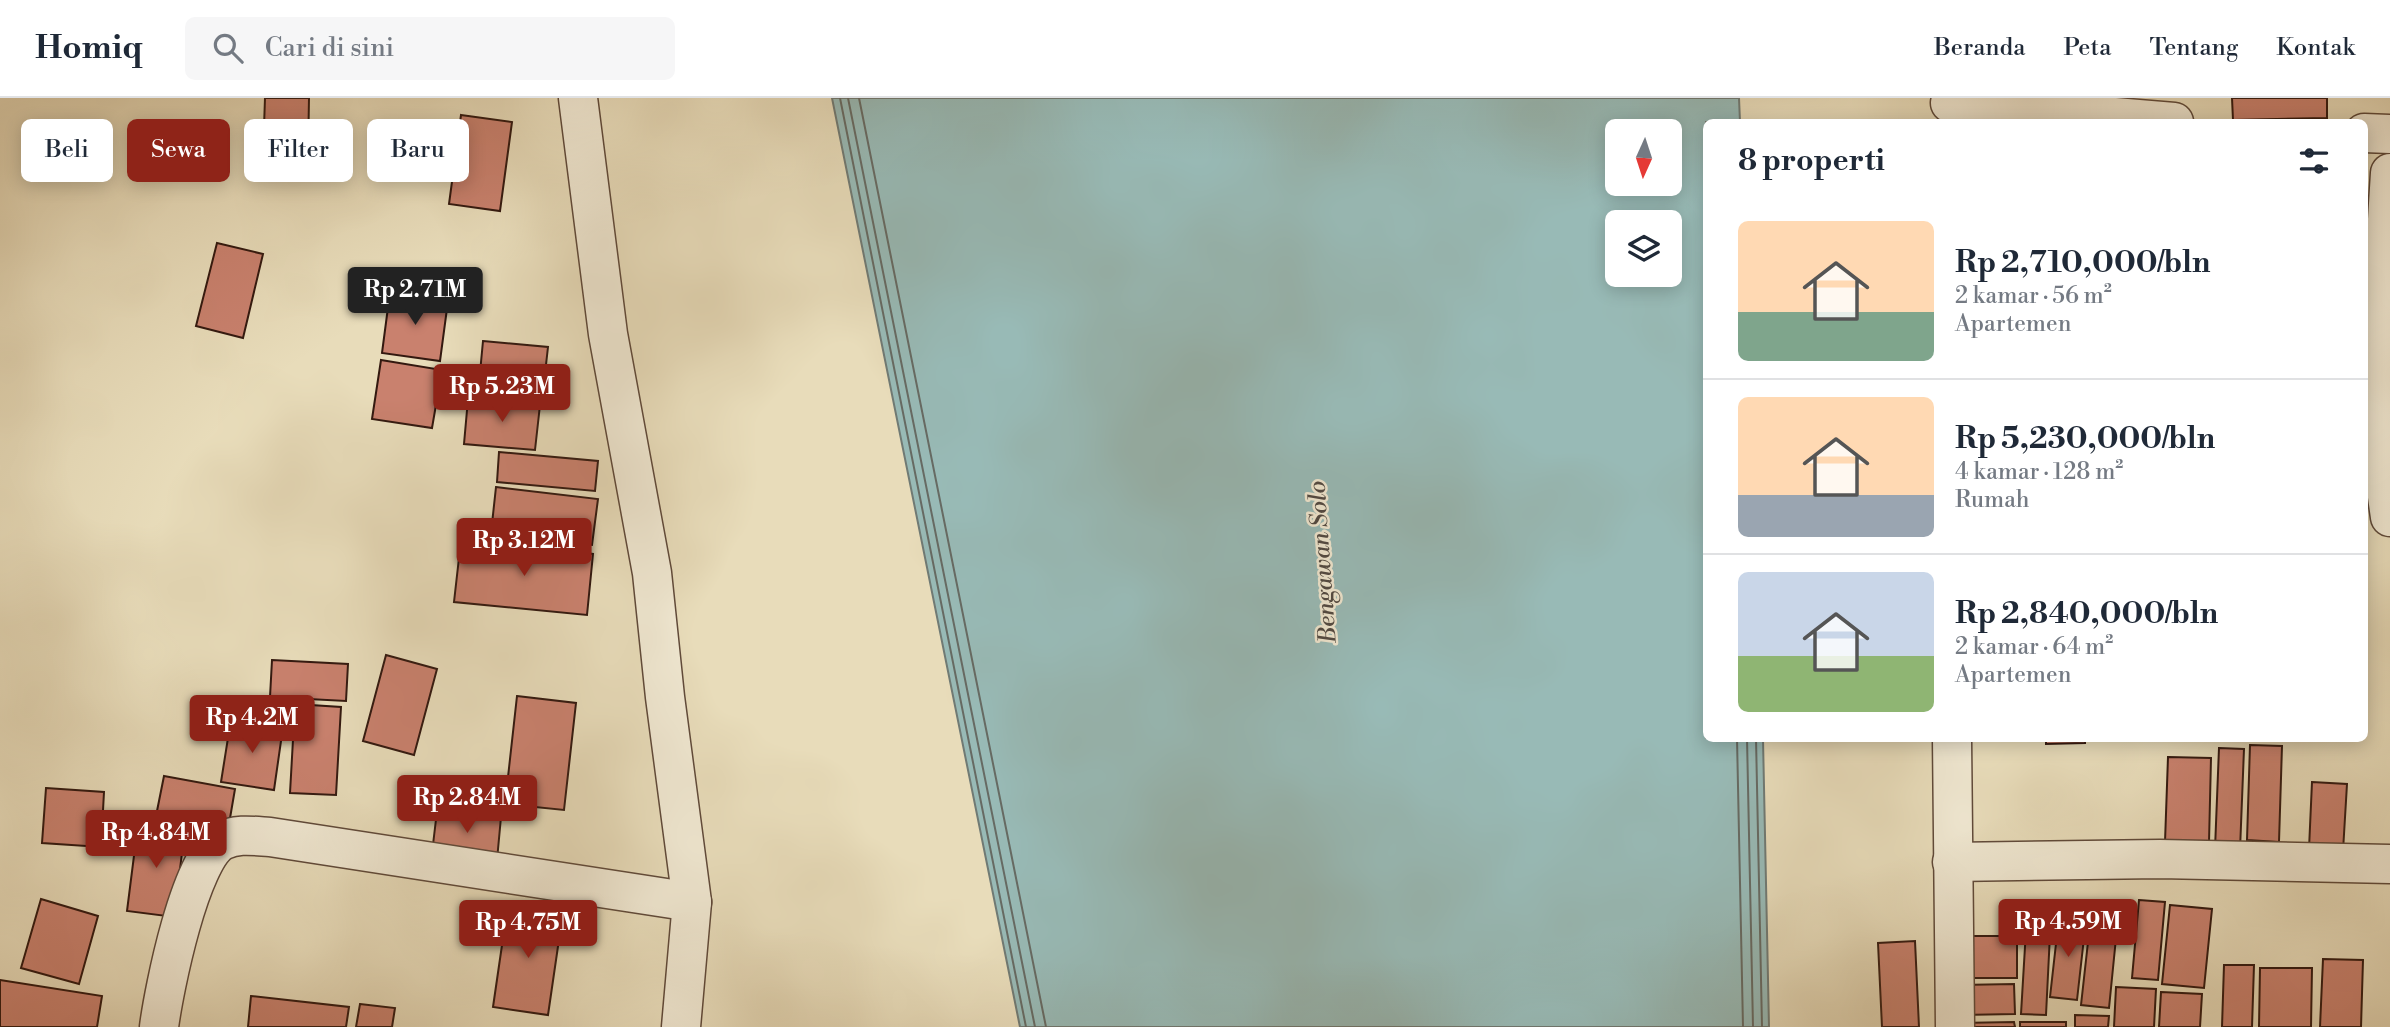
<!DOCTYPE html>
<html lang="id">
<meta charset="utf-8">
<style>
body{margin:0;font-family:"Libre Bodoni",serif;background:#f6f6f7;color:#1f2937;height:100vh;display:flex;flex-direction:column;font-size:26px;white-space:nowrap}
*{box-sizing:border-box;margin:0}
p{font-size:23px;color:#747a83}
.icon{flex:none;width:38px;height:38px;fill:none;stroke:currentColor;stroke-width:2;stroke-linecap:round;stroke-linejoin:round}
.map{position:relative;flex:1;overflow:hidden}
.drawer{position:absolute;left:1703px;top:21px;width:665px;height:623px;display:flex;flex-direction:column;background:#fff;border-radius:10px;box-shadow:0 4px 18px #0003}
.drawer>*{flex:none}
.banner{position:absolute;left:21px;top:21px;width:665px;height:63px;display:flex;gap:14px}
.needle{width:46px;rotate:183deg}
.tools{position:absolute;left:1605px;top:21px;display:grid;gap:14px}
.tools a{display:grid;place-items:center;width:77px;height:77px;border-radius:10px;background:#fff;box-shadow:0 4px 18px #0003;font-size:35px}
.price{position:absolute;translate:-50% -60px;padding:0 16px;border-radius:7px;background:#8f2418;color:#fff;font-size:23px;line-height:46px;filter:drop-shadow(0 2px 4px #0008)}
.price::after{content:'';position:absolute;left:50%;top:42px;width:21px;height:16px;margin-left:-10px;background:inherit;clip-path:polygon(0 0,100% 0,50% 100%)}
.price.current{background:#222;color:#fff}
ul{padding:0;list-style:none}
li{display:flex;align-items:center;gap:21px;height:175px;padding:0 35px}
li+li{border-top:2px solid #e0e1e3}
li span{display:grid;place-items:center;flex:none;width:196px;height:140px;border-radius:10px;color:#555}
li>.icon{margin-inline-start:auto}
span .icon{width:84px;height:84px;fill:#fffc;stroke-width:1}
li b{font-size:30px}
h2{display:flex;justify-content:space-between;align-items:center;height:84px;padding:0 35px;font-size:30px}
.chip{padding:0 24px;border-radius:10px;background:#fff;box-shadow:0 4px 18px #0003;font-size:24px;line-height:63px}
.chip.current{background:#8f2418;color:#fff}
header{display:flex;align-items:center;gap:42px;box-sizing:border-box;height:98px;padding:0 35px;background:#fff;border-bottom:2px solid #e0e1e3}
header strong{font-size:33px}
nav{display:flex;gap:38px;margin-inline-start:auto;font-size:24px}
.search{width:490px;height:63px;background:#f6f6f7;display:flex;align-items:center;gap:18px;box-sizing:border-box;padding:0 24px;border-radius:10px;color:#747a83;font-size:26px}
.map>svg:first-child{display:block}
</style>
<header>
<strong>Homiq</strong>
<div class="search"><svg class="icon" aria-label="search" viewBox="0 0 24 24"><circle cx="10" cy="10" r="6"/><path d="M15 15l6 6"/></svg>Cari di sini</div>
<nav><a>Beranda</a><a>Peta</a><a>Tentang</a><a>Kontak</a></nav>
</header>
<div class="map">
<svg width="2390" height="929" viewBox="0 0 2390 929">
<rect width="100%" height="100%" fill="#e8dcba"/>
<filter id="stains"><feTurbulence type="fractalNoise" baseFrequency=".00286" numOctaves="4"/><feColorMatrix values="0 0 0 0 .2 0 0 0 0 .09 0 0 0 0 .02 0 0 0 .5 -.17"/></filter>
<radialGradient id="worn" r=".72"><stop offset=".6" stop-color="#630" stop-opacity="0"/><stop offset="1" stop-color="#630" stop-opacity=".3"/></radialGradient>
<path fill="#98bab6" stroke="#707a74" stroke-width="2" fill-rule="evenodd" d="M832,0H1739L1740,24H1706V640L1763,641L1769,929H1020ZM1617,33H1670V86H1617ZM1617,124H1670V177H1617Z"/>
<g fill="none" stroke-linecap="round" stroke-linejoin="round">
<g stroke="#666a63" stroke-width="2">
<path d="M840,0L1026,929"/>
<path d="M848,0L1035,929"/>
<path d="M859,0L1046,929"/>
<path d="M1737,640L1743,929"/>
<path d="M1747,640L1753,929"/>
<path d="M1756,640L1762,929"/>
</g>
</g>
<g fill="#c9816e" stroke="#331910" stroke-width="2">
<path d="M265,0H309L308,59L263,58Z"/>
<path d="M2232,0H2327V20L2233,22Z"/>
<path d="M461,17L512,24L500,113L449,106Z"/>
<path d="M217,145L263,156L243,240L196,228Z"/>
<path d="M390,194L448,203L440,263L382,255Z"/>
<path d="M483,243L548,249L542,302L478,296Z"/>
<path d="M381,262L442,272L432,330L372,321Z"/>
<path d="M468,301L540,307L535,352L464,346Z"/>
<path d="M499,354L598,363L595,393L497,384Z"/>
<path d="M496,389L598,401L592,447L491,435Z"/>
<path d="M461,442L593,456L587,517L454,504Z"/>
<path d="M386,557L437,571L414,657L363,643Z"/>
<path d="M272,562L348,566L346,603L270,599Z"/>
<path d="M517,598L576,605L564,712L505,706Z"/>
<path d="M295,606L341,609L336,697L290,695Z"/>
<path d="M231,621L283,629L274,692L221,684Z"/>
<path d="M2046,640H2085V645L2046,646Z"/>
<path d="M2250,647L2282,648L2279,744L2247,742Z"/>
<path d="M2219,650L2244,651L2240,752L2215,751Z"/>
<path d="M2168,659L2211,660L2209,745L2165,744Z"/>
<path d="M164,678L235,691L229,726L157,713Z"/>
<path d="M2312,684L2347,686L2343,753L2309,751Z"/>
<path d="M46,690L104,694L101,749L42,745Z"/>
<path d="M437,713L501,719L497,762L432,755Z"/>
<path d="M138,726L185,731L174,819L127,813Z"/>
<path d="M41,801L98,818L79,886L21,870Z"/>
<path d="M2139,802L2165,804L2158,882L2132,880Z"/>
<path d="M508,806L563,814L548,917L493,909Z"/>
<path d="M2170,807L2212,811L2204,890L2162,886Z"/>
<path d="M2092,808L2119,810L2109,910L2081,907Z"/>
<path d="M2027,815L2051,816L2046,917L2021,916Z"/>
<path d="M2059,819L2086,822L2077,902L2050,899Z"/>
<rect x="1971" y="838" width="46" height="42"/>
<path d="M1915,843L1919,929H1882L1878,845Z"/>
<path d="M2323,861L2363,862L2361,929H2320Z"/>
<path d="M2224,867H2254L2252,929H2222Z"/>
<path d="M2260,870H2312L2311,929H2259Z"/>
<path d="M0,882L102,898L97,929H0Z"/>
<path d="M2014,886L2015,916L1961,917L1960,887Z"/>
<path d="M2116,889L2156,891L2154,929H2114Z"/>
<path d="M2161,894L2202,896L2200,929H2159Z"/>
<path d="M251,898L349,909L346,929H248Z"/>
<path d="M360,906L395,910L392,929H356Z"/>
<path d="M2075,917L2109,918L2108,929H2075Z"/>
<path d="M2014,924L2015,929H1959V925Z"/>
<rect x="2020" y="924" width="46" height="5"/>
</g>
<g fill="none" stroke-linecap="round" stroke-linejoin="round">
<g stroke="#604a3a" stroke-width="41">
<g id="minor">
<path d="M578,0L608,236L652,475L665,599L692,804L681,929"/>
<path d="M1950,5L2174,24"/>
<path d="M2364,35L2390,36"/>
<path d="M2390,75L2386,137L2381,357L2390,419"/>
<path d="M1952,640L1955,929"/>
<path d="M1952,764L2160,761L2390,766"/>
<path d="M159,929C164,891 190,761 222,743C237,735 254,738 270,739L692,804"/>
</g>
</g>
<use href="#minor" stroke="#f0e8d2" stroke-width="38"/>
</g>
<g text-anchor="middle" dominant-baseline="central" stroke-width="5" stroke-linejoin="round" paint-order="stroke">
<g font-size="24" font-style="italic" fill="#514942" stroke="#f0e8d2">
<text transform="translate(1323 464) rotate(-94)">Bengawan Solo</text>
</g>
</g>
<rect width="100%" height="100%" filter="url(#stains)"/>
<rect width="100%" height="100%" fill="url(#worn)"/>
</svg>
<div class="tools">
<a><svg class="needle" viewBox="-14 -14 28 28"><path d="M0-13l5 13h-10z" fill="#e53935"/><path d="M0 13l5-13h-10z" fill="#747a83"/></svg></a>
<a><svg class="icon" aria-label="layers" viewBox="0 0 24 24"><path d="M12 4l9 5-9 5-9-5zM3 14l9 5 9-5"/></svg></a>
</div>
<b class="price current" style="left:415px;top:229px">Rp 2.71M</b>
<b class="price" style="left:502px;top:326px">Rp 5.23M</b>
<b class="price" style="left:524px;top:480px">Rp 3.12M</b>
<b class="price" style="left:252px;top:657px">Rp 4.2M</b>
<b class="price" style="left:467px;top:737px">Rp 2.84M</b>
<b class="price" style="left:156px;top:772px">Rp 4.84M</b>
<b class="price" style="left:2068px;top:861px">Rp 4.59M</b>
<b class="price" style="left:528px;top:862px">Rp 4.75M</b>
<div class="banner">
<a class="chip">Beli</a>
<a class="chip current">Sewa</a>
<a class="chip">Filter</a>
<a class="chip">Baru</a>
</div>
<section class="drawer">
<h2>8 properti<svg class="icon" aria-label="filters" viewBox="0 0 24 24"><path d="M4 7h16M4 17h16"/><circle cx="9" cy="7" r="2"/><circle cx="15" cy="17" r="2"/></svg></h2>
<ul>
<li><span style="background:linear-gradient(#ffd9b3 65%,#7fa58c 0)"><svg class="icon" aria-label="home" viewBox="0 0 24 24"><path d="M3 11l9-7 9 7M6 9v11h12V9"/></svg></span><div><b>Rp 2,710,000/bln</b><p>2 kamar · 56 m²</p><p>Apartemen</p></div></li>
<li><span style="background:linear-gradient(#ffd9b3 70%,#9aa5b1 0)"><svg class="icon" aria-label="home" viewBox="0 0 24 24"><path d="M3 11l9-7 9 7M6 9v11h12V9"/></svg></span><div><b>Rp 5,230,000/bln</b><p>4 kamar · 128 m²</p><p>Rumah</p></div></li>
<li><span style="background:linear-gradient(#c9d6e8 60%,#8fb573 0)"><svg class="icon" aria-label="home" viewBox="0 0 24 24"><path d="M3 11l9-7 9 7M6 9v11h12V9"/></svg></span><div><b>Rp 2,840,000/bln</b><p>2 kamar · 64 m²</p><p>Apartemen</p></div></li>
</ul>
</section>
</div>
